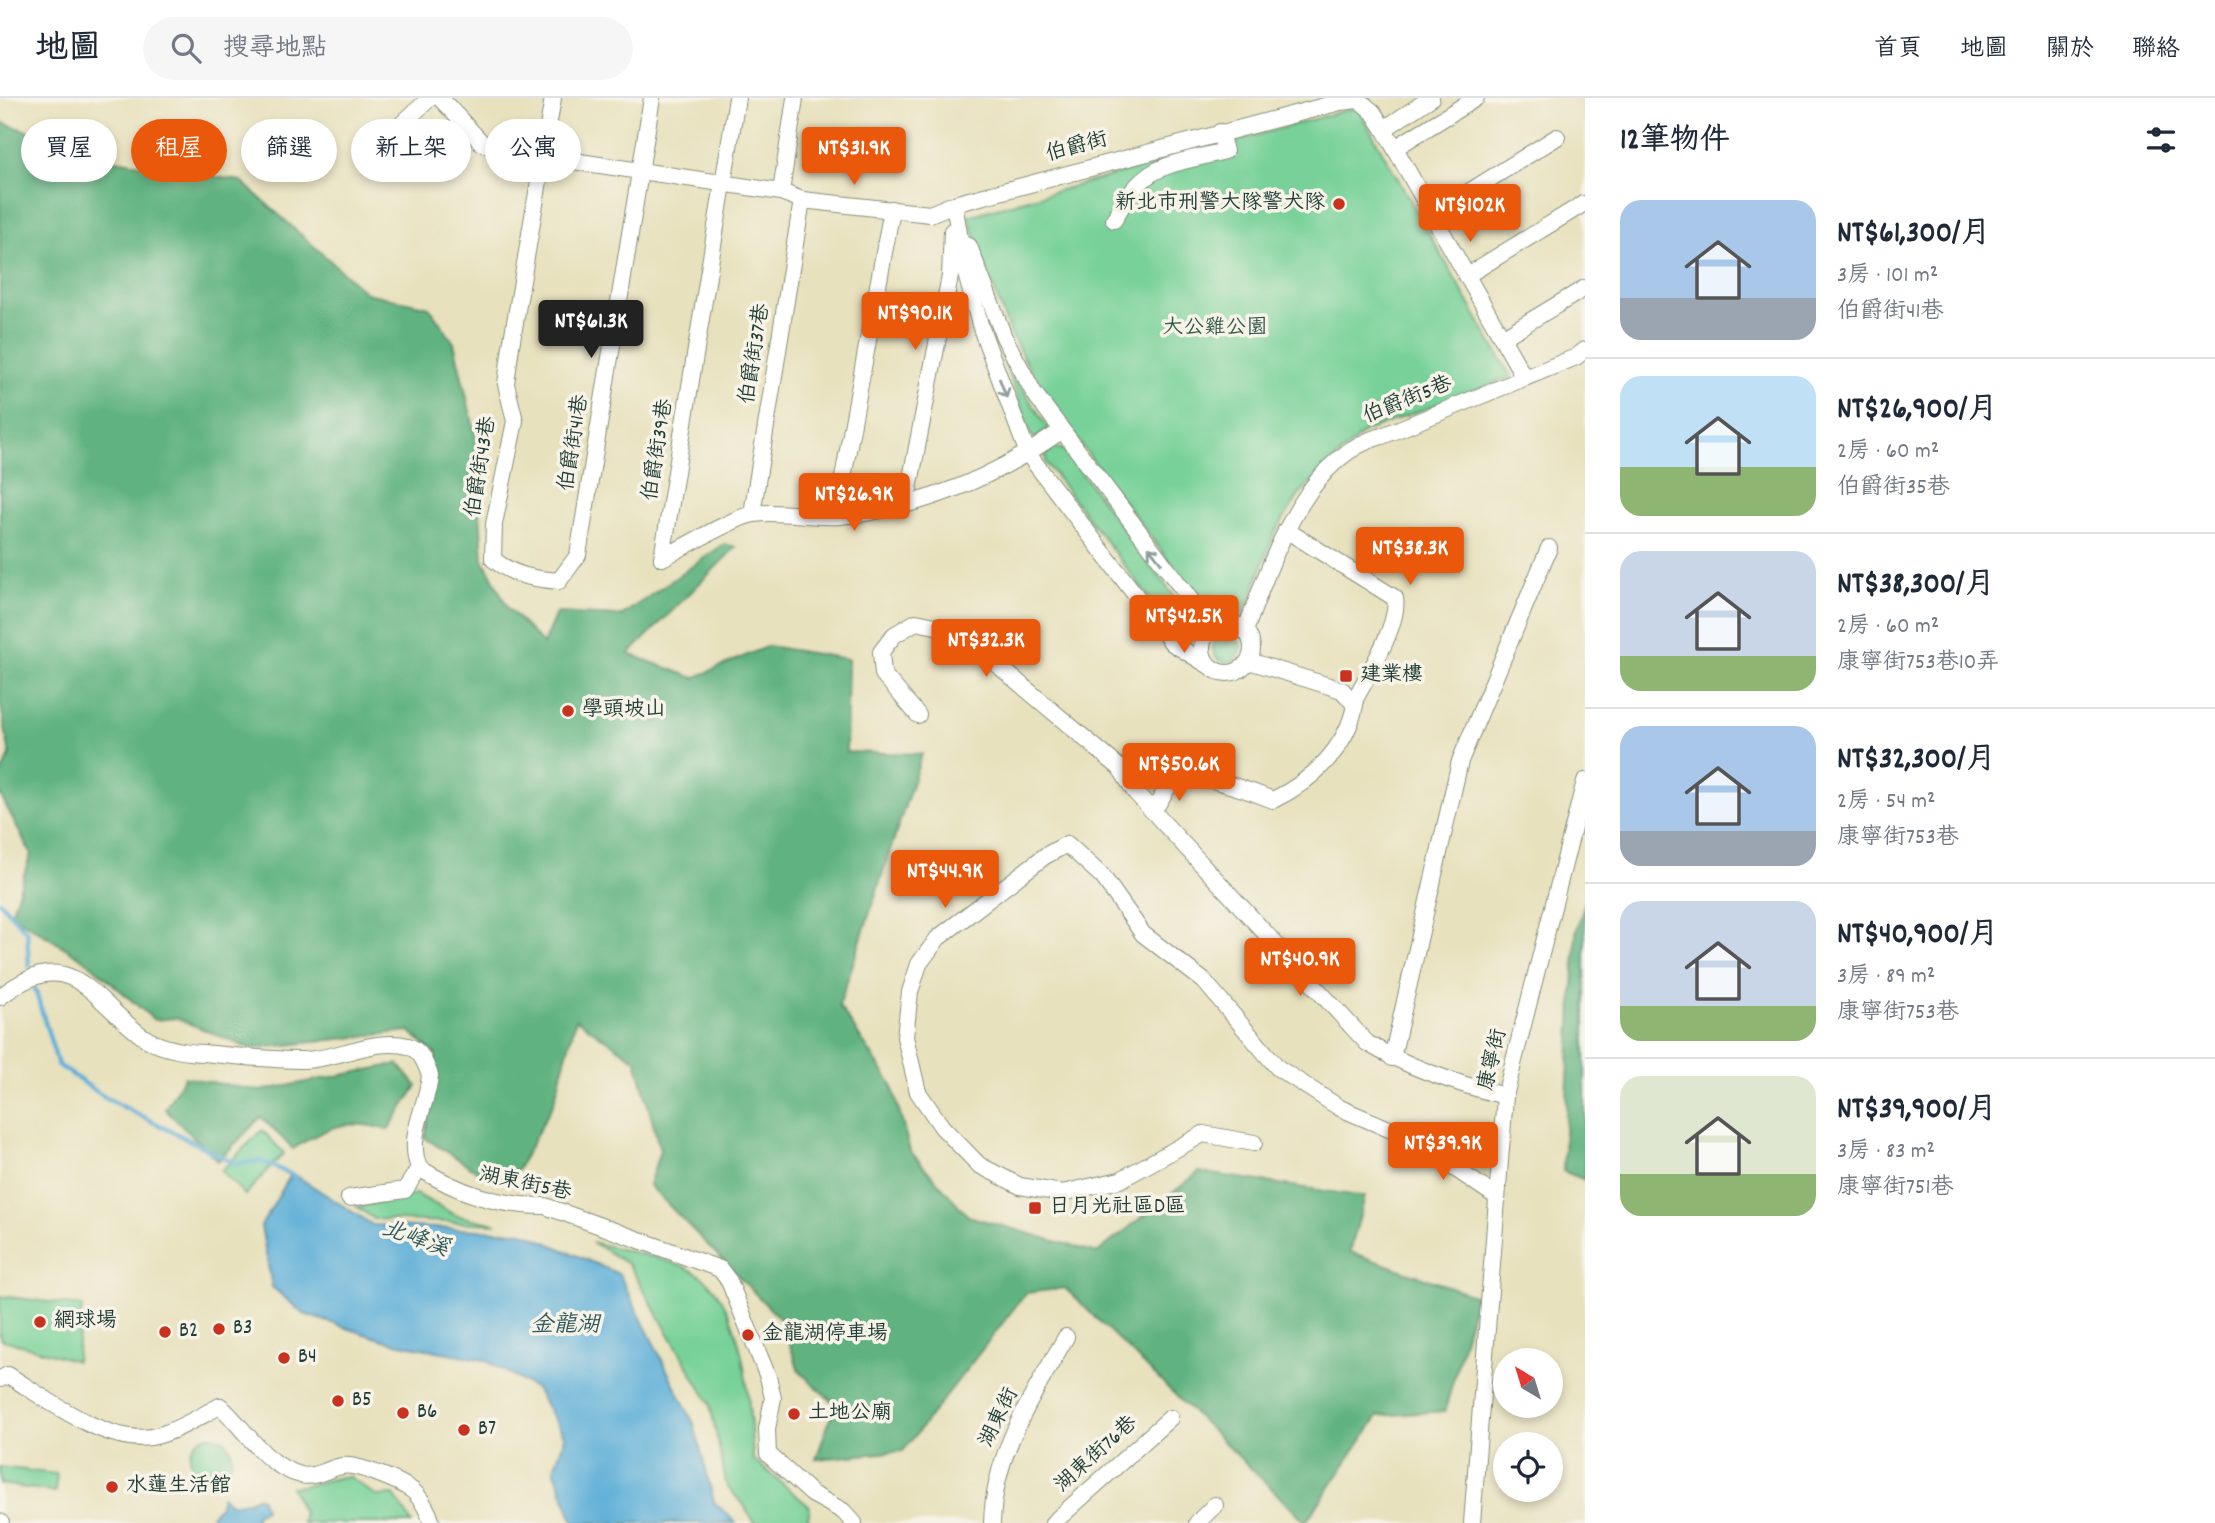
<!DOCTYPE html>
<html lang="zh-TW">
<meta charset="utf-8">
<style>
body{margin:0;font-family:Dekko,"LXGW WenKai TC",sans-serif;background:#f6f6f7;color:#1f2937;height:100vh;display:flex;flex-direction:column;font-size:26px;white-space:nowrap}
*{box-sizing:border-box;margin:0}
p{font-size:23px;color:#747a83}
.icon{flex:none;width:38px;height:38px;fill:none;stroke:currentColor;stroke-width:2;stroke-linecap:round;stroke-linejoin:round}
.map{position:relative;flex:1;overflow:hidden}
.panel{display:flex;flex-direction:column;background:#fff;width:630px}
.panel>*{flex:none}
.hud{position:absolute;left:21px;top:21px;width:665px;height:63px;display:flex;gap:14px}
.needle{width:46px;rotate:322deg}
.fabs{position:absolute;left:1493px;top:1250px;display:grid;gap:14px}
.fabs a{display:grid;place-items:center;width:70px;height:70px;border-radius:50%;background:#fff;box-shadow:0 4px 10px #0003;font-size:35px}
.price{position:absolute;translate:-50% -60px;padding:0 16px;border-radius:7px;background:#ea580c;color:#fff;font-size:23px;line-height:46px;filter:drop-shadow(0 2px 4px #0008)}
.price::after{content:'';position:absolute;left:50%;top:42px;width:21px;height:16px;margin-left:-10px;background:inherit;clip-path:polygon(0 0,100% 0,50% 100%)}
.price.current{background:#222;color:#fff}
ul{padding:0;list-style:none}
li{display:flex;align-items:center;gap:21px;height:175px;padding:0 35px}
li+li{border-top:2px solid #e0e1e3}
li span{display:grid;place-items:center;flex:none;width:196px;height:140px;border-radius:21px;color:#555}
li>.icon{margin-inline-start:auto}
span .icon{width:84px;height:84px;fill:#fffc;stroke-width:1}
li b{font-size:30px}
h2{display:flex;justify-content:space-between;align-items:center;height:84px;padding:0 35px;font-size:30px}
.tag{padding:0 24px;border-radius:32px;background:#fff;box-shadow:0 4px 10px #0003;font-size:24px;line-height:63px}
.tag.current{background:#ea580c;color:#fff}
header{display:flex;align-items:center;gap:42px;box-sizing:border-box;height:98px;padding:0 35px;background:#fff;border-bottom:2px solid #e0e1e3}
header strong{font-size:33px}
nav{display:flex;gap:38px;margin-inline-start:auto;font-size:24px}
.search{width:490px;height:63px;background:#f6f6f7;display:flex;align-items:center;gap:18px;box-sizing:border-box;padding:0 24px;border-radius:38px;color:#747a83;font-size:26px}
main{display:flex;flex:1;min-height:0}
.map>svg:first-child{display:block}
</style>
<header>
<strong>地圖</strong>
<div class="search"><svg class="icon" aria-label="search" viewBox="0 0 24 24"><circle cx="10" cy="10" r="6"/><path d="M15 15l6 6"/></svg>搜尋地點</div>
<nav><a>首頁</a><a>地圖</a><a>關於</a><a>聯絡</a></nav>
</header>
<main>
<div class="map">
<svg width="1585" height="1425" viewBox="0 0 1585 1425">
<rect width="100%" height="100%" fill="#f7f3e8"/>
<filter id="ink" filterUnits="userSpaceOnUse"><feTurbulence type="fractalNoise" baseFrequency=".0143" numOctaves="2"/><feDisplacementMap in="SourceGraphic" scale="14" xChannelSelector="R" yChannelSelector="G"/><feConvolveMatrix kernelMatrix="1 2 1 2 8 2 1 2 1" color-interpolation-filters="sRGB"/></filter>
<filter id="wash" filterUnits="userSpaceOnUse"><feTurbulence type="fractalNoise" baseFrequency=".00686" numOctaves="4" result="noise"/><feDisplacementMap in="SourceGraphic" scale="28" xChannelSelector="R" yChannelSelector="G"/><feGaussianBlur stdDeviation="1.57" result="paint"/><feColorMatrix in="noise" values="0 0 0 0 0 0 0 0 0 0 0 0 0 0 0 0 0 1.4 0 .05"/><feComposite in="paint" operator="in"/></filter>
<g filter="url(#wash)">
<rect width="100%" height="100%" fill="#e8e1bd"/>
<g fill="#77d198" stroke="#4b8766" stroke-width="2">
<path d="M1357,9L1511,279L1365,333L1301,394L1274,436L1242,523L1232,518L1212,520L1042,295L1008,230L968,118Z"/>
<path d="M970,168L1013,276L1048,330L1036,341L1031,337Z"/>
<path d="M1051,349L1064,352L1197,529L1193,541L1182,543L1046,365L1045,354Z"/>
<circle cx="1227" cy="550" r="14"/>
<path d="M262,1032L284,1055L245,1097L221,1073Z"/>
<path d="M416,1096L455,1117L497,1126L374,1121L357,1109Z"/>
<path d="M592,1144C616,1151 676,1162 695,1174C747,1205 749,1306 753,1361L810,1409L807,1425H754L744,1407L727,1389L710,1306L629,1167Z"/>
<path d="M0,1198L82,1208L76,1263L0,1241Z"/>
<circle cx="211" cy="1359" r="21"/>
<path d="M0,1369L57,1376L55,1394L0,1386Z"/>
<path d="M349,1378L376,1398L394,1397L412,1425H302L303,1415L291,1389C312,1389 328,1380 349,1378Z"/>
</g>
<g fill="#61b380" stroke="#40785a" stroke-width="2">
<path d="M0,24L110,61L241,83L366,195L429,209L454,245L475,335L483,461L508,510L543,546L556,515L621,518L724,446L736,449L629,556L694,580L768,548L848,561L846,654L922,656L839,908L892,987L910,1053L968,1118L1097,1155L1199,1074L1365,1099L1350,1154L1476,1198L1445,1313L1378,1318L1306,1424L1065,1190L1026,1195L903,1353L816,1361L835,1306L799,1273L781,1222L649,1087L660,1052L636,962L576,921L554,1004L512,1082L485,1078L425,1040L436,957L409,933L251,951L176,920L154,922L89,865L11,816L31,756L0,696V678L10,657L0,603Z"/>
<path d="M1585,804V1082L1563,1073L1576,835Z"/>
<path d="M398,966L417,988L388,1032C346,1020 328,1028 293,1051L261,1019L218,1063L165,1011L184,979L260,993Z"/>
</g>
<g fill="#5dafd8" stroke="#3e7686" stroke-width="2">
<path d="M292,1075L373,1127L523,1134L619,1176L694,1326L714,1404L736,1425H574L554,1371L565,1339L536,1291L485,1262L390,1244L304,1216L272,1189L261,1128Z"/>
<path d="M222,1398C233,1411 244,1405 257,1399L262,1401L265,1411L256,1416V1425H216L211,1417L219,1409Z"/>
</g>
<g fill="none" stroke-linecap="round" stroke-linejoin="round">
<g stroke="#5dafd8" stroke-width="4.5">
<path d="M0,804L27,834L29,868"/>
<path d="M35,891L58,967L106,1000L236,1066L260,1063L295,1078"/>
</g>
</g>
</g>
<g filter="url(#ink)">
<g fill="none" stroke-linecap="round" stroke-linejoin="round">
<g stroke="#848f78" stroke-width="18">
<g id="minor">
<path d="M440,0L483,46L506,53L781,94L802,102L930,116L954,106L1340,4L1359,2L1373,14L1384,31L1524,279"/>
<path d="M553,0L511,248L506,286L515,323L494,426L493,461C513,478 534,481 559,483L578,457L652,0"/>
<path d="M1384,31L1431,0"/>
<path d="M1395,50L1476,0"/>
<path d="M365,60L430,0"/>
<path d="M781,94L795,0"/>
<path d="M954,106L966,176L981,230L1028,356L1172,545L1208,567"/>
<path d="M1432,117L1557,39"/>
<path d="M1114,122C1144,64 1167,68 1225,53L1220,34"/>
<path d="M969,148L1004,239L1034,295L1212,530"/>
<path d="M1466,178L1583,106"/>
<path d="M1502,240L1585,190"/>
<path d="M906,406L950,178L952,133"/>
<path d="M752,416L802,102"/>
<path d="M836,418L892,111"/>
<path d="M1286,432L1395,500C1400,526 1366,580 1353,605"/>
<path d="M662,460L737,0"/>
<path d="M662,460C681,451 736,418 754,416C781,412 811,420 839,418C921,411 995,379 1061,333"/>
<circle cx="1227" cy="550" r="25"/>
<path d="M1245,533C1271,466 1304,358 1382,338L1576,259L1585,252"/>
<path d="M918,617L883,576L881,554L894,537L916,524L945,530L987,558L1120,670L1135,694L1367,945C1409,970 1457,986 1505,998"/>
<path d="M1120,670C1173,671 1224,682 1273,702C1311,684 1347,650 1355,607L1342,592L1249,563"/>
<path d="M1154,712L1168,689L1187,676"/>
<path d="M0,899C71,843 89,899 142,938C159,950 181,954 202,955C236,958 270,962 303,962C336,962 375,939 408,948C421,952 425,965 430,977C427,1010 406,1037 419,1070C459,1095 498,1108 545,1108L720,1171L729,1183L768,1279L773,1300L767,1331L768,1356L812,1396L843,1413L854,1425"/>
<path d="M1392,960L1460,663L1549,450"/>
<path d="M1410,1040L1503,1038"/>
<path d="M1254,1045L1203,1036L1120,1082L1062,1095L1020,1088L979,1067L942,1029L918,994L905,939L910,894L919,866L938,840L1045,758L1067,746L1103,779L1143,836L1204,883L1278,970L1340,1010L1410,1040L1497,1099"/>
<path d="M349,1100L405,1092L419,1070"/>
<path d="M0,1281L8,1277C45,1300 110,1350 156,1338C177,1333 200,1318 220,1308C246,1331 264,1368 301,1377C314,1381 329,1370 342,1368C356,1365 402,1384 413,1393C421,1400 429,1414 432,1425"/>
<path d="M0,1424L1,1425"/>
<path d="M992,1425C994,1354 1032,1299 1066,1239"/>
<path d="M1053,1425L1170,1320"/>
<path d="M1197,1425L1215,1407"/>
<path d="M1472,1425L1505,998L1585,683"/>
</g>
</g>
<use href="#minor" stroke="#fff" stroke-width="16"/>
</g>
<defs><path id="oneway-shaft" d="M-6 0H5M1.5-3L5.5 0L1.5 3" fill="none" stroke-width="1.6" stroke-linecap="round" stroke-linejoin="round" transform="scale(1.75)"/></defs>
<g stroke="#8f9e9a">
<use href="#oneway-shaft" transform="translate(1003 290) rotate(69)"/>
<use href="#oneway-shaft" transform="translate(1155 457) rotate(-128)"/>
</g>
</g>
<g fill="#c8321e" stroke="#f7f3e8" stroke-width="2.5">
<circle cx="1339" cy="106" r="7"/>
<rect x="1339" y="571" width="14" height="14" rx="3.5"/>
<circle cx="568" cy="613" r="7"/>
<rect x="1028" y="1103" width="14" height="14" rx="3.5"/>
<circle cx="40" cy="1224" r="7"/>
<circle cx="219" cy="1231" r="7"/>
<circle cx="165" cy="1234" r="7"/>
<circle cx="748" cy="1237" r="7"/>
<circle cx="284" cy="1260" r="7"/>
<circle cx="338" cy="1303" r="7"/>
<circle cx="403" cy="1315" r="7"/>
<circle cx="794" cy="1316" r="7"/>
<circle cx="464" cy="1332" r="7"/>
<circle cx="112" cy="1389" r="7"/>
</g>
<g text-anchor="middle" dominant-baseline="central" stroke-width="7" stroke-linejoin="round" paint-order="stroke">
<g font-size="21" fill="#1f3d34" stroke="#f7f3e8">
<text transform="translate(1077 50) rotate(-15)">伯爵街</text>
<text transform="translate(756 256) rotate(-81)">伯爵街37巷</text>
<text transform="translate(1408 303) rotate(-22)">伯爵街5巷</text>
<text transform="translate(575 345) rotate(-81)">伯爵街41巷</text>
<text transform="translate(659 352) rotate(-81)">伯爵街39巷</text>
<text transform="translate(482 369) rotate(-81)">伯爵街43巷</text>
<text transform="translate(1494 962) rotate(-77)">康寧街</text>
<text transform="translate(525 1087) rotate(12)">湖東街5巷</text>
<text transform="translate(1000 1320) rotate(-64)">湖東街</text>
<text transform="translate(1097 1357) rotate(-42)">湖東街76巷</text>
</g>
<g font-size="21" fill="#1f3d34" stroke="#f7f3e8" text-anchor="start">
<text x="1325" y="106" text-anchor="end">新北市刑警大隊警犬隊</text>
<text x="1360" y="578">建業樓</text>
<text x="582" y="613">學頭坡山</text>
<text x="1049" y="1110">日月光社區D區</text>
<text x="54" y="1224">網球場</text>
<text x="233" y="1231">B3</text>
<text x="179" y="1234">B2</text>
<text x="762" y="1237">金龍湖停車場</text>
<text x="298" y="1260">B4</text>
<text x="352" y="1303">B5</text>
<text x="417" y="1315">B6</text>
<text x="808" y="1316">土地公廟</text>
<text x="478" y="1332">B7</text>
<text x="126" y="1389">水蓮生活館</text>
</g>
<g font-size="21" fill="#315b48" stroke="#f7f3e8">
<text x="1215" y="231">大公雞公園</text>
</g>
<g font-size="23" font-style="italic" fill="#2e5a5d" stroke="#f7f3e8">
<text transform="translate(415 1142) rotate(19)">北峰溪</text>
<text x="565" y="1228">金龍湖</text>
</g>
</g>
</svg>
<div class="fabs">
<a><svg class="needle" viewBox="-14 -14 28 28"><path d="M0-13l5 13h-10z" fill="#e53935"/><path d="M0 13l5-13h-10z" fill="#747a83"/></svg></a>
<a><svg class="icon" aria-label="locate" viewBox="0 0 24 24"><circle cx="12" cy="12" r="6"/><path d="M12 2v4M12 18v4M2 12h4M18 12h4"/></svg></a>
</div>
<b class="price" style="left:854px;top:89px">NT$31.9K</b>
<b class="price" style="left:1470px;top:146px">NT$102K</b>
<b class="price" style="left:915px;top:254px">NT$90.1K</b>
<b class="price current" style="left:591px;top:262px">NT$61.3K</b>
<b class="price" style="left:854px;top:435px">NT$26.9K</b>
<b class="price" style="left:1410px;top:489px">NT$38.3K</b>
<b class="price" style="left:1184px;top:557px">NT$42.5K</b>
<b class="price" style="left:986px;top:581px">NT$32.3K</b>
<b class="price" style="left:1179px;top:705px">NT$50.6K</b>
<b class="price" style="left:945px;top:812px">NT$44.9K</b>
<b class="price" style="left:1300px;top:900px">NT$40.9K</b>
<b class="price" style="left:1443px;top:1084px">NT$39.9K</b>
<div class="hud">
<a class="tag">買屋</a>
<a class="tag current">租屋</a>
<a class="tag">篩選</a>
<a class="tag">新上架</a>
<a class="tag">公寓</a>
</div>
</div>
<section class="panel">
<h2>12筆物件<svg class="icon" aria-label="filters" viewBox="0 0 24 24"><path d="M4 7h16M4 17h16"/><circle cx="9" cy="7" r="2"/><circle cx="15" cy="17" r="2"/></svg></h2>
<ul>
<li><span style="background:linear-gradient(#a9c7e8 70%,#9aa5b1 0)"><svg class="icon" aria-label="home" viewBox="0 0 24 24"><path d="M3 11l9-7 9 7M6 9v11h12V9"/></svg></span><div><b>NT$61,300/月</b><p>3房 · 101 m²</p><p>伯爵街41巷</p></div></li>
<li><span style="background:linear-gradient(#bfe0f5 65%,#8fb573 0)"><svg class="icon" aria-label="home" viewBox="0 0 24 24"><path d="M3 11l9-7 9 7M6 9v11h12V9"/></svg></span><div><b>NT$26,900/月</b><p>2房 · 60 m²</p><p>伯爵街35巷</p></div></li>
<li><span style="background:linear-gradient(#c9d6e8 75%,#8fb573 0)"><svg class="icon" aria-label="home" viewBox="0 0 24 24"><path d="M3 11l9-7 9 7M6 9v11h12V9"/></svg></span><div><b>NT$38,300/月</b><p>2房 · 60 m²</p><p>康寧街753巷10弄</p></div></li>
<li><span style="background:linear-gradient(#a9c7e8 75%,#9aa5b1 0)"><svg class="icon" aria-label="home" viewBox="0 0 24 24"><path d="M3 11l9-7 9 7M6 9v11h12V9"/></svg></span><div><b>NT$32,300/月</b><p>2房 · 54 m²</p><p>康寧街753巷</p></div></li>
<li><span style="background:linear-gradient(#c9d6e8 75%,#8fb573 0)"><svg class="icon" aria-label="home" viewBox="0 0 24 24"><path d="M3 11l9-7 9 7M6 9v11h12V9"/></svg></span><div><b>NT$40,900/月</b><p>3房 · 89 m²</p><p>康寧街753巷</p></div></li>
<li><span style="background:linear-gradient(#dfe7d0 70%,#8fb573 0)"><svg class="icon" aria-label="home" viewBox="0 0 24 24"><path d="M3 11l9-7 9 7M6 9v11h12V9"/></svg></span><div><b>NT$39,900/月</b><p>3房 · 83 m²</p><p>康寧街751巷</p></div></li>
</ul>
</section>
</main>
